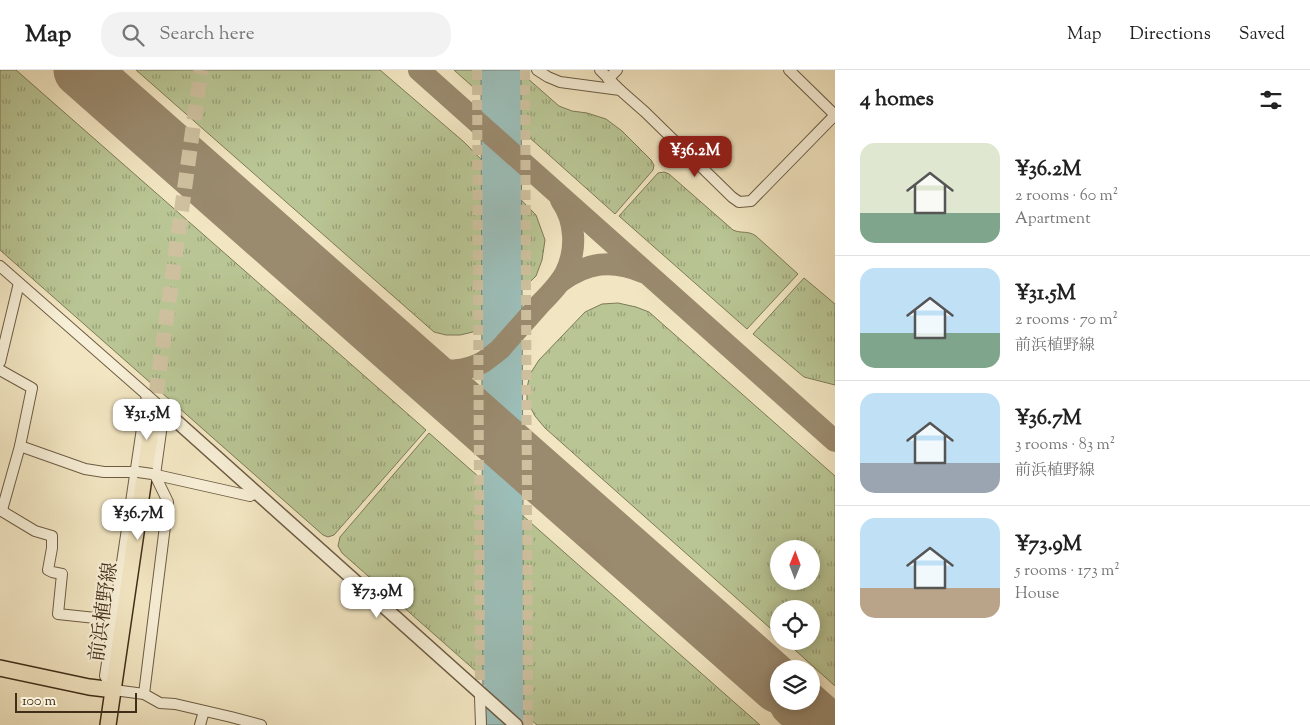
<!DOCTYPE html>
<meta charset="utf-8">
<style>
body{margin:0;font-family:"Sorts Mill Goudy","Noto Serif JP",serif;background:#f2f2f2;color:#222;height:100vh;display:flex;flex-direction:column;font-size:19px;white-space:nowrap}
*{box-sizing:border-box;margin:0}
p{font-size:16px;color:#767676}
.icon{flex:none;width:28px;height:28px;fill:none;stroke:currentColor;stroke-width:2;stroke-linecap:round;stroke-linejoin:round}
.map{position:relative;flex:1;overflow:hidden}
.sheet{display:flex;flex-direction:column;background:#fff;width:475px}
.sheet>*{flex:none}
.needle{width:32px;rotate:1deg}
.tools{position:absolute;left:770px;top:470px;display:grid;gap:10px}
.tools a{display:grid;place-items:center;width:50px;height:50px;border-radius:50%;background:#fff;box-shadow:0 2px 12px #0003;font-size:25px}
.scale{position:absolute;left:15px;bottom:12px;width:122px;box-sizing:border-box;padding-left:5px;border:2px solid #412e19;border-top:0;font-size:14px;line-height:18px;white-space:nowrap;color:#412e19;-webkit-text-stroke:4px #f7efd7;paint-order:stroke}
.price{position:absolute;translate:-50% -42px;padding:0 11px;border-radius:10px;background:#fff;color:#222;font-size:16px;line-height:32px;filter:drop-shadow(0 1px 2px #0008)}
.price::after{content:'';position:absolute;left:50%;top:30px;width:15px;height:11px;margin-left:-8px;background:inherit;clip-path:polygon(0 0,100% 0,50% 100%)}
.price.active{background:#8f2418;color:#fff}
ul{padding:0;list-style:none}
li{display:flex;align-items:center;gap:15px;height:125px;padding:0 25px}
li+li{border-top:1px solid #e0e0e0}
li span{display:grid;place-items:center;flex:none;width:140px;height:100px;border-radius:15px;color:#555}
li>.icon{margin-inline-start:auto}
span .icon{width:60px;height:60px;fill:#fffc;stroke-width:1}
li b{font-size:21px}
h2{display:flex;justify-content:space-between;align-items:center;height:60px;padding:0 25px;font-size:21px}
header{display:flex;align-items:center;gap:30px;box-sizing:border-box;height:70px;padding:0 25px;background:#fff;border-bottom:1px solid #e0e0e0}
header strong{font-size:24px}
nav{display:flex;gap:28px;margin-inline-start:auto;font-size:18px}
.search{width:350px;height:45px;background:#f2f2f2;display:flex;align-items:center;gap:12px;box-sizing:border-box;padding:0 18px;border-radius:20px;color:#767676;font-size:19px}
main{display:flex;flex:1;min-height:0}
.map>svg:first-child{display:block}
</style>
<header>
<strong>Map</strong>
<div class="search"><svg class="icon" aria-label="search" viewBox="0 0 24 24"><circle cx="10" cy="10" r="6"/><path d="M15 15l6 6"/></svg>Search here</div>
<nav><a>Map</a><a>Directions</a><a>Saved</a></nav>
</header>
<main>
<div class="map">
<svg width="835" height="655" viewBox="0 0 835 655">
<defs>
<pattern id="grass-tufts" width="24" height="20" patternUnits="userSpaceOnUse" patternTransform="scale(1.25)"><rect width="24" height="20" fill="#b9c594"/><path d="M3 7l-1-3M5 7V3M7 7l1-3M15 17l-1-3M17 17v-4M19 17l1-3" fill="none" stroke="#98a078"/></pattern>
</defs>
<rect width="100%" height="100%" fill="#f2e6c2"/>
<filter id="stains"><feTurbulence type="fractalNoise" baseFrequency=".004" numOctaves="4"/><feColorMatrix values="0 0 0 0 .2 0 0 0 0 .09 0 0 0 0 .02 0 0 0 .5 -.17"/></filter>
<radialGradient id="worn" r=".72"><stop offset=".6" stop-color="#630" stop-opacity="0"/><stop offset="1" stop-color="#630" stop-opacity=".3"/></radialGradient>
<g fill="url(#grass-tufts)" stroke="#7d7a56" fill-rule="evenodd">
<path d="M0,0H16L426,360L334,465L328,467L323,465L0,180Z"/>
<path d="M136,0H380L464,72L536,145L545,170L542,190L536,206L484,256L473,262L460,265H446L434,262Z"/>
<path d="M454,0H518L559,36L572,41L587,43L606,49L622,61L651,90L654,95L653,100L615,144Z"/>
<path d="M664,102L669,104L733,160C742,164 747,160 756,166L798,204L747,259L619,146L658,103Z"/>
<path d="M804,208L835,234V315L804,307L753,264Z"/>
<path d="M618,233L636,237L649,242L835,406V616L785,571H811V539H779V566L545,358L535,346L527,331V318L530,304L539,290L585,242L602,234ZM779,479H811V511H779Z"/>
<path d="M429,363L760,655H537L342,483L338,476L340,467Z"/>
</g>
<path fill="#9cbeb8" stroke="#788478" d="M481,0H521L524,655H483Z"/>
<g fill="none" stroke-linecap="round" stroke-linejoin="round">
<g stroke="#9a8a6e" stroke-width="22">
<path d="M419,0L835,371"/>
<path d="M560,212C587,192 612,189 643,202"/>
<path d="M501,278C514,263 527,249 540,234C549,225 559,215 565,204C577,181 576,151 561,130"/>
<path d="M400,281C407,287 414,292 423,296C441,303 466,302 483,292C489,288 494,284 499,280"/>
</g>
<g stroke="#9a8a6e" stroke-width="55">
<path d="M81,0L779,616"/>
<path d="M796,631L823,655"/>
</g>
<g stroke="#cfc1a0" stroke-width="10" stroke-dasharray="10 5" stroke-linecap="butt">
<path d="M477,0L480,627"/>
<path d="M525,0L528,655"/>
</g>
<path stroke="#cfc1a0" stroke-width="15" stroke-dasharray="15 8" stroke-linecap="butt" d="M153,346L201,0"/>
<g stroke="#6d5c43" stroke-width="12">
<g id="minor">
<path d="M537,0L548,7L560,12L620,20L645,42L732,127L739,132L751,131L835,45"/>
<path d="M600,0L620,20"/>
<path d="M789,0L835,45"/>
<path d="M608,9L617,0"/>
<path d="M0,196L164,340L155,405L168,432L144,624"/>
<path d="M0,292L19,213"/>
<path d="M0,300L32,318L20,376L2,440"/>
<path d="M147,325L105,606L114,620L144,624L160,633L175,634L231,647L261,655"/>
<path d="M20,376L85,399L104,402H138"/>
<path d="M152,404L250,426L256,423"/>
<path d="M0,440L35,461L52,466V478L48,500L52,502L62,504L58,544L114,550"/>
<path d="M480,627L481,655"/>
<path d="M200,655L204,641"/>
</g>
</g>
<g stroke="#6d5c43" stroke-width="15">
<path id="tertiary" d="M164,340L516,655"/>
</g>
<g stroke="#412e19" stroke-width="18">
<g id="primary">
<path d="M0,598L89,617L114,620"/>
<path d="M108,655L153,346"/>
</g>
</g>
<use href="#minor" stroke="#f7efd7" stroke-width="10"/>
<use href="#tertiary" stroke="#f7efd7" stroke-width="12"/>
<use href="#primary" stroke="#f2e6c2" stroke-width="15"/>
<g stroke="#6d5c43" stroke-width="12" stroke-linecap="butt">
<path id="minor-bridge" d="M138,402L152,404"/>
</g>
<use href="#minor-bridge" stroke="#f7efd7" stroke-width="10"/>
</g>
<g text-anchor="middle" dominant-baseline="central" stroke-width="4.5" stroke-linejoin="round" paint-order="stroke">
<g font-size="20" fill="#412e19" stroke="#f7efd7">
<text transform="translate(105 542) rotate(-82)">前浜植野線</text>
</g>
</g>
<rect width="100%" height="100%" filter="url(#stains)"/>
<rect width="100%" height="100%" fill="url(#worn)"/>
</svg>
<div class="tools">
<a><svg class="needle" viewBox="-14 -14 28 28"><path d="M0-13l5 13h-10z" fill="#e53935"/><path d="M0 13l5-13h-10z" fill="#767676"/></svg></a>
<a><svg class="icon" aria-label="locate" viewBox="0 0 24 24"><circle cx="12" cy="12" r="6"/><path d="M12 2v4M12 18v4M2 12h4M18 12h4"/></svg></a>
<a><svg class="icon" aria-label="layers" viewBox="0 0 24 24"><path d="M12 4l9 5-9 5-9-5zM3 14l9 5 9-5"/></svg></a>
</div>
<div class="scale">100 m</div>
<b class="price active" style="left:695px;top:108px">¥36.2M</b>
<b class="price" style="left:147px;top:371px">¥31.5M</b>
<b class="price" style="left:138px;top:471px">¥36.7M</b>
<b class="price" style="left:377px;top:549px">¥73.9M</b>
</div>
<section class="sheet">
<h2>4 homes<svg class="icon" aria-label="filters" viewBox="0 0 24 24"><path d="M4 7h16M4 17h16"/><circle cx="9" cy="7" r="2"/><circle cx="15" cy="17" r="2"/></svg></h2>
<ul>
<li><span style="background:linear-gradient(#dfe7d0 70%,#7fa58c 0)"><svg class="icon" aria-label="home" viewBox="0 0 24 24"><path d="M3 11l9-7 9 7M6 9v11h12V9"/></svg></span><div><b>¥36.2M</b><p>2 rooms · 60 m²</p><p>Apartment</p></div></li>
<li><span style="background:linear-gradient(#bfe0f5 65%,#7fa58c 0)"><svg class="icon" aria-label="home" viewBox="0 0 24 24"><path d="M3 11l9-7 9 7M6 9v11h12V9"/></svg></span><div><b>¥31.5M</b><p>2 rooms · 70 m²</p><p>前浜植野線</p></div></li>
<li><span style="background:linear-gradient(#bfe0f5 70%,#9aa5b1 0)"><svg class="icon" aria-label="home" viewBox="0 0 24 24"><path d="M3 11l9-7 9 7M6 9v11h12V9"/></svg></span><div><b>¥36.7M</b><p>3 rooms · 83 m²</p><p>前浜植野線</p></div></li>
<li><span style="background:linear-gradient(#bfe0f5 70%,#b9a48a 0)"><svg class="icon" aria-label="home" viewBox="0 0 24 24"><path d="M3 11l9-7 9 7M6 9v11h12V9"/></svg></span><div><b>¥73.9M</b><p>5 rooms · 173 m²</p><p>House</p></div></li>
</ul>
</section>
</main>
